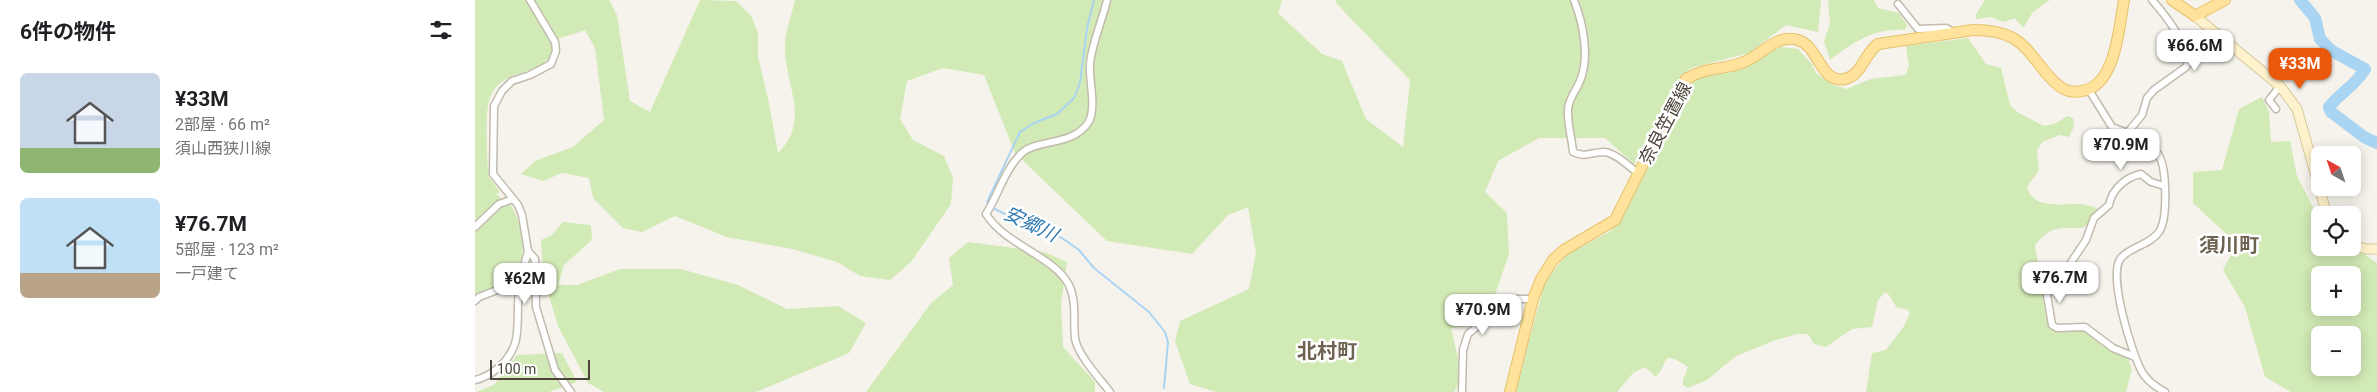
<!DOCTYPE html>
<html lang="ja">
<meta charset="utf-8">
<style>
body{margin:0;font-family:Roboto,"Noto Sans JP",sans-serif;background:#f6f6f6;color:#202124;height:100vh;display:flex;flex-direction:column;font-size:19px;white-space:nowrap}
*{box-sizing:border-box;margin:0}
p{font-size:16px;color:#757577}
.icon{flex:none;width:28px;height:28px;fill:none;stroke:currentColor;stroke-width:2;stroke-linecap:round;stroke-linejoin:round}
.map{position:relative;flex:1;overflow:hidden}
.panel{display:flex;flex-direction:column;background:#fff;width:475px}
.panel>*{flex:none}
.needle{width:32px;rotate:320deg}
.fabs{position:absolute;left:1836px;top:146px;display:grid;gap:10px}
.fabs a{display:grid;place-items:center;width:50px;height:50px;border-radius:8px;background:#fff;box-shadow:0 2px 12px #0003;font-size:25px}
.scale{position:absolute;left:15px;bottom:12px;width:100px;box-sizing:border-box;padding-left:5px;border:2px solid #4b4439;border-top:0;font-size:14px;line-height:18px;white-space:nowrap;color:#4b4439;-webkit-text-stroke:4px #fff;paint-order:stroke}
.price{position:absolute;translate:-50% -42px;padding:0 11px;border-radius:10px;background:#fff;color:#222;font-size:16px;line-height:32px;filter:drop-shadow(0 1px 2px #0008)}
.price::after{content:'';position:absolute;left:50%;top:30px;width:15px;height:11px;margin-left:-8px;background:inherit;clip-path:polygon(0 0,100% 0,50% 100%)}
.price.current{background:#ea580c;color:#fff}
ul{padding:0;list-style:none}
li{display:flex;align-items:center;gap:15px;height:125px;padding:0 20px}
li span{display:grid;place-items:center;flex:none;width:140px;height:100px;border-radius:8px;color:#555}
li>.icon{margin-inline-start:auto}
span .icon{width:60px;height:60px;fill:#fffc;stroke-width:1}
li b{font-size:21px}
h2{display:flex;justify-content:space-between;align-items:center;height:60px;padding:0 20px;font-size:21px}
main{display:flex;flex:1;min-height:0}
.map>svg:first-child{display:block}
</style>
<main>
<section class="panel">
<h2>6件の物件<svg class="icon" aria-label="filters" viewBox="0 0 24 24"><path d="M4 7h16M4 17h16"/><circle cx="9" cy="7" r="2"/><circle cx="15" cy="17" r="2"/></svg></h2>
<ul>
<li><span style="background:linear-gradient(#c9d6e8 75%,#8fb573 0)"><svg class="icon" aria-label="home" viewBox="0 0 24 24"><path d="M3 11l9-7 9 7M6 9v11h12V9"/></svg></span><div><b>¥33M</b><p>2部屋 · 66 m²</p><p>須山西狭川線</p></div></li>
<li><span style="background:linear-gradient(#bfe0f5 75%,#b9a48a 0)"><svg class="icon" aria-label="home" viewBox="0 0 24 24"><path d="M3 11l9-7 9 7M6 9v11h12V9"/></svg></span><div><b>¥76.7M</b><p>5部屋 · 123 m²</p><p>一戸建て</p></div></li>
</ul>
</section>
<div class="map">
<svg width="1902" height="392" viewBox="0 0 1902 392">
<rect width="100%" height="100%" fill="#f6f3ec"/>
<g fill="#d2eab5" fill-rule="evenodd">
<path d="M0,0H134L142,15L155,101L175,112L225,0L261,1L276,16L283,33V57L293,98L303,153C337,120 309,85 310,46C310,31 317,14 320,0H807L803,13L847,54L867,61L891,119L928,147L935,80L861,3V0H1346L1343,32L1311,25L1274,53L1216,68L1207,76L1159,164L1130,138H1064L1023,161L1010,192L1032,213L1034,254L1010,324L976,328L987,376L979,392H741L715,384L700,341L705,321L774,289L781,253L773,207L753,215L717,254L632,241L540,153L509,75L468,68L432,81L425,119L438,140L469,156L478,178L476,204L436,262L415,280L385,276L362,262L317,249L252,237L200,216L167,232L148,228L118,198L114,178L87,173L68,181L46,174L60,161L98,147L129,120L120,48L110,30C98,35 87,36 76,42L77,52C66,79 24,65 14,101C10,115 12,153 13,170L14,177L25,192L21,194L26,198L0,222Z"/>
<path d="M1353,0H1399L1403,8L1424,13L1432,25L1430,30C1400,28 1378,42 1355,60L1349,41L1355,24Z"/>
<path d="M1510,0H1575L1558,12L1548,28L1540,18L1528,22L1516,17L1501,19V14Z"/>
<path d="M1493,38L1511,64L1526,68L1535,105L1542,112L1569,126L1579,124L1593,116L1598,118L1599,127L1594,137L1585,135L1567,142L1562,151L1564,170L1552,187C1558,211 1589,203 1607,204C1612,205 1617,207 1622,208C1619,214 1615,224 1609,227C1605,229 1601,228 1597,228C1580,227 1571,231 1560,245L1571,318L1577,329L1609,330L1653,359L1657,369L1651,392H1391L1397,353L1411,350L1429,326L1435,313L1431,309L1422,308L1414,295L1410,292L1403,300L1397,327L1377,329L1351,347L1339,344L1333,334H1322L1301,340L1261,356L1232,380L1213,388L1208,385V380L1213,367C1185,349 1195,361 1181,377L1170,367L1158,373L1142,392H1040L1070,282L1091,255L1136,231L1210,84L1226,74L1277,64L1291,53L1306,47L1323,49L1337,64L1341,73L1356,84L1371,89L1396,79L1430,75L1434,66L1431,46Z"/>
<path d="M1787,97L1794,112L1796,142L1815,141L1822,176L1845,221V248L1878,246L1902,263V392H1816L1790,377L1770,307L1748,270L1762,244L1718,203V172L1747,170L1764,109ZM1845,275H1878V308H1845ZM1845,335H1878V368H1845Z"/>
<path d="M35,204C41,213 44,223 46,233C54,271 31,284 0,297V230L27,205Z"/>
<path d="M88,222L116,225L117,240L89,265L83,285H102L145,269H206L263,285L312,309L363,306L391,323L374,353L281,392H129L113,383L83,326L69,280L66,240L77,235Z"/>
<path d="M493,242L569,252L592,262L586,304L588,347L620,382V392H391L456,303L478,285L474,258Z"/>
<path d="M87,353L102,382L74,392H1L19,385L42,355Z"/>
</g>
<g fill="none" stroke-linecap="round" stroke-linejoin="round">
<g stroke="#a9d4f2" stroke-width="2">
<path d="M515,204L512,202L545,132L559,123L582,114L599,98L605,83L612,28L619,0"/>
<path d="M518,208L556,227L587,238L604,250L619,268L674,312L690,332L693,342L689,388"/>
</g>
<path stroke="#a9d4f2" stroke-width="12" d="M1825,0L1840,18L1845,39L1857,51L1890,69C1882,84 1865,93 1854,107L1856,112L1889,137L1902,143"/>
<g stroke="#c2bbae" stroke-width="9">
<g id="street">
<path d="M55,0L80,42L81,51L76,64L55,75L37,81L27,91L19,106L18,174L43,205L47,215L53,251L60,259L61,307L80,370L96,392"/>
<path d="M632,0C628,19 615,48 615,66C614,82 622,109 613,123C597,146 564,139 548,152C530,168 524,194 511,214C530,245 579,256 594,285C602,302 598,321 600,338C602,354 625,379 635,392"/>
<path d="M1099,0C1108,23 1115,57 1105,81C1101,91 1094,98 1093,109C1092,123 1097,139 1098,152C1110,158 1117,152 1129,152C1141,153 1153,166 1163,173"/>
<path d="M1423,4L1443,29L1471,28L1478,32"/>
<path d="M1614,90L1637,127C1649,131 1675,142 1683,154C1692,167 1693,219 1684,232C1675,245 1656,246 1646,258C1632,274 1657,354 1667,372C1672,381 1681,387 1690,392"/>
<path d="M1801,109L1794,100L1805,86"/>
<path d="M1653,132L1667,115L1672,98L1679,90L1711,67L1714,60C1707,37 1693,18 1677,0"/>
<path d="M0,227L24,204L38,199"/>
<path d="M0,301L4,297L30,287L47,268"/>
<path d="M1660,357L1638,348L1610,327L1582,328L1577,325L1571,289L1574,284L1587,276L1611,240L1619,218L1634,205C1637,189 1651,177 1666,174L1676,182L1689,186"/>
<path d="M0,380C9,378 16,374 23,368C50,345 40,322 44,292C46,278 49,265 53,251"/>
<path d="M987,392L988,350L993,334L1035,299H1058"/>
</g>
</g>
<g stroke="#d6c79b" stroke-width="11">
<g id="secondary">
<path d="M1720,16L1805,86L1822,109L1852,215"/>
<path d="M1878,245L1891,249H1902"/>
</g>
</g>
<g stroke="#e6c16a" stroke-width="12">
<g id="primary">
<path d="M1697,0L1720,16L1750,0"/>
<path d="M1035,392L1058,299L1066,279L1078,260L1089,250L1140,220L1211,79C1232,66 1247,71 1269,62C1287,55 1302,33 1323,40C1344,46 1345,84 1370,79C1386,76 1390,53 1403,44L1498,30C1512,30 1525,31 1538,38C1557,49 1566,72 1583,85C1590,91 1598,93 1607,91C1641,86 1644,27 1649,0"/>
</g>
</g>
<use href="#street" stroke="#fff" stroke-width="6"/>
<use href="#secondary" stroke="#fff3cd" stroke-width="9"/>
<use href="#primary" stroke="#ffe39c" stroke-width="10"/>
</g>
<g text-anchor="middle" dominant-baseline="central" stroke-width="5" stroke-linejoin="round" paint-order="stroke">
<g font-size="18" fill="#4b4439" stroke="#fff">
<text transform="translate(1190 123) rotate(-62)">奈良笠置線</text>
</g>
<g font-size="19" font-style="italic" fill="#2e7ab2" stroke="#fff">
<text transform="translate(556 224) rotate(25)">安郷川</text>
</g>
<g font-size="20" font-weight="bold" fill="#6e6250" stroke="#fff">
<text x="1754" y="245">須川町</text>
<text x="852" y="351">北村町</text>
</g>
</g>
</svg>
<div class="fabs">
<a><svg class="needle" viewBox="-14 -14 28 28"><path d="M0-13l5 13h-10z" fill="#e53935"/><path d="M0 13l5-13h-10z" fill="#757577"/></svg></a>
<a><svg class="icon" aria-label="locate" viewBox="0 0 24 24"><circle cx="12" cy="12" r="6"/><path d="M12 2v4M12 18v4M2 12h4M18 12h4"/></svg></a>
<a>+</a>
<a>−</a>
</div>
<div class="scale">100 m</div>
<b class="price" style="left:1720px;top:72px">¥66.6M</b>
<b class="price current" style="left:1825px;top:90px">¥33M</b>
<b class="price" style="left:1646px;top:171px">¥70.9M</b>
<b class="price" style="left:1585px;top:304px">¥76.7M</b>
<b class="price" style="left:50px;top:305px">¥62M</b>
<b class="price" style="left:1008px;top:336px">¥70.9M</b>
</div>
</main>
